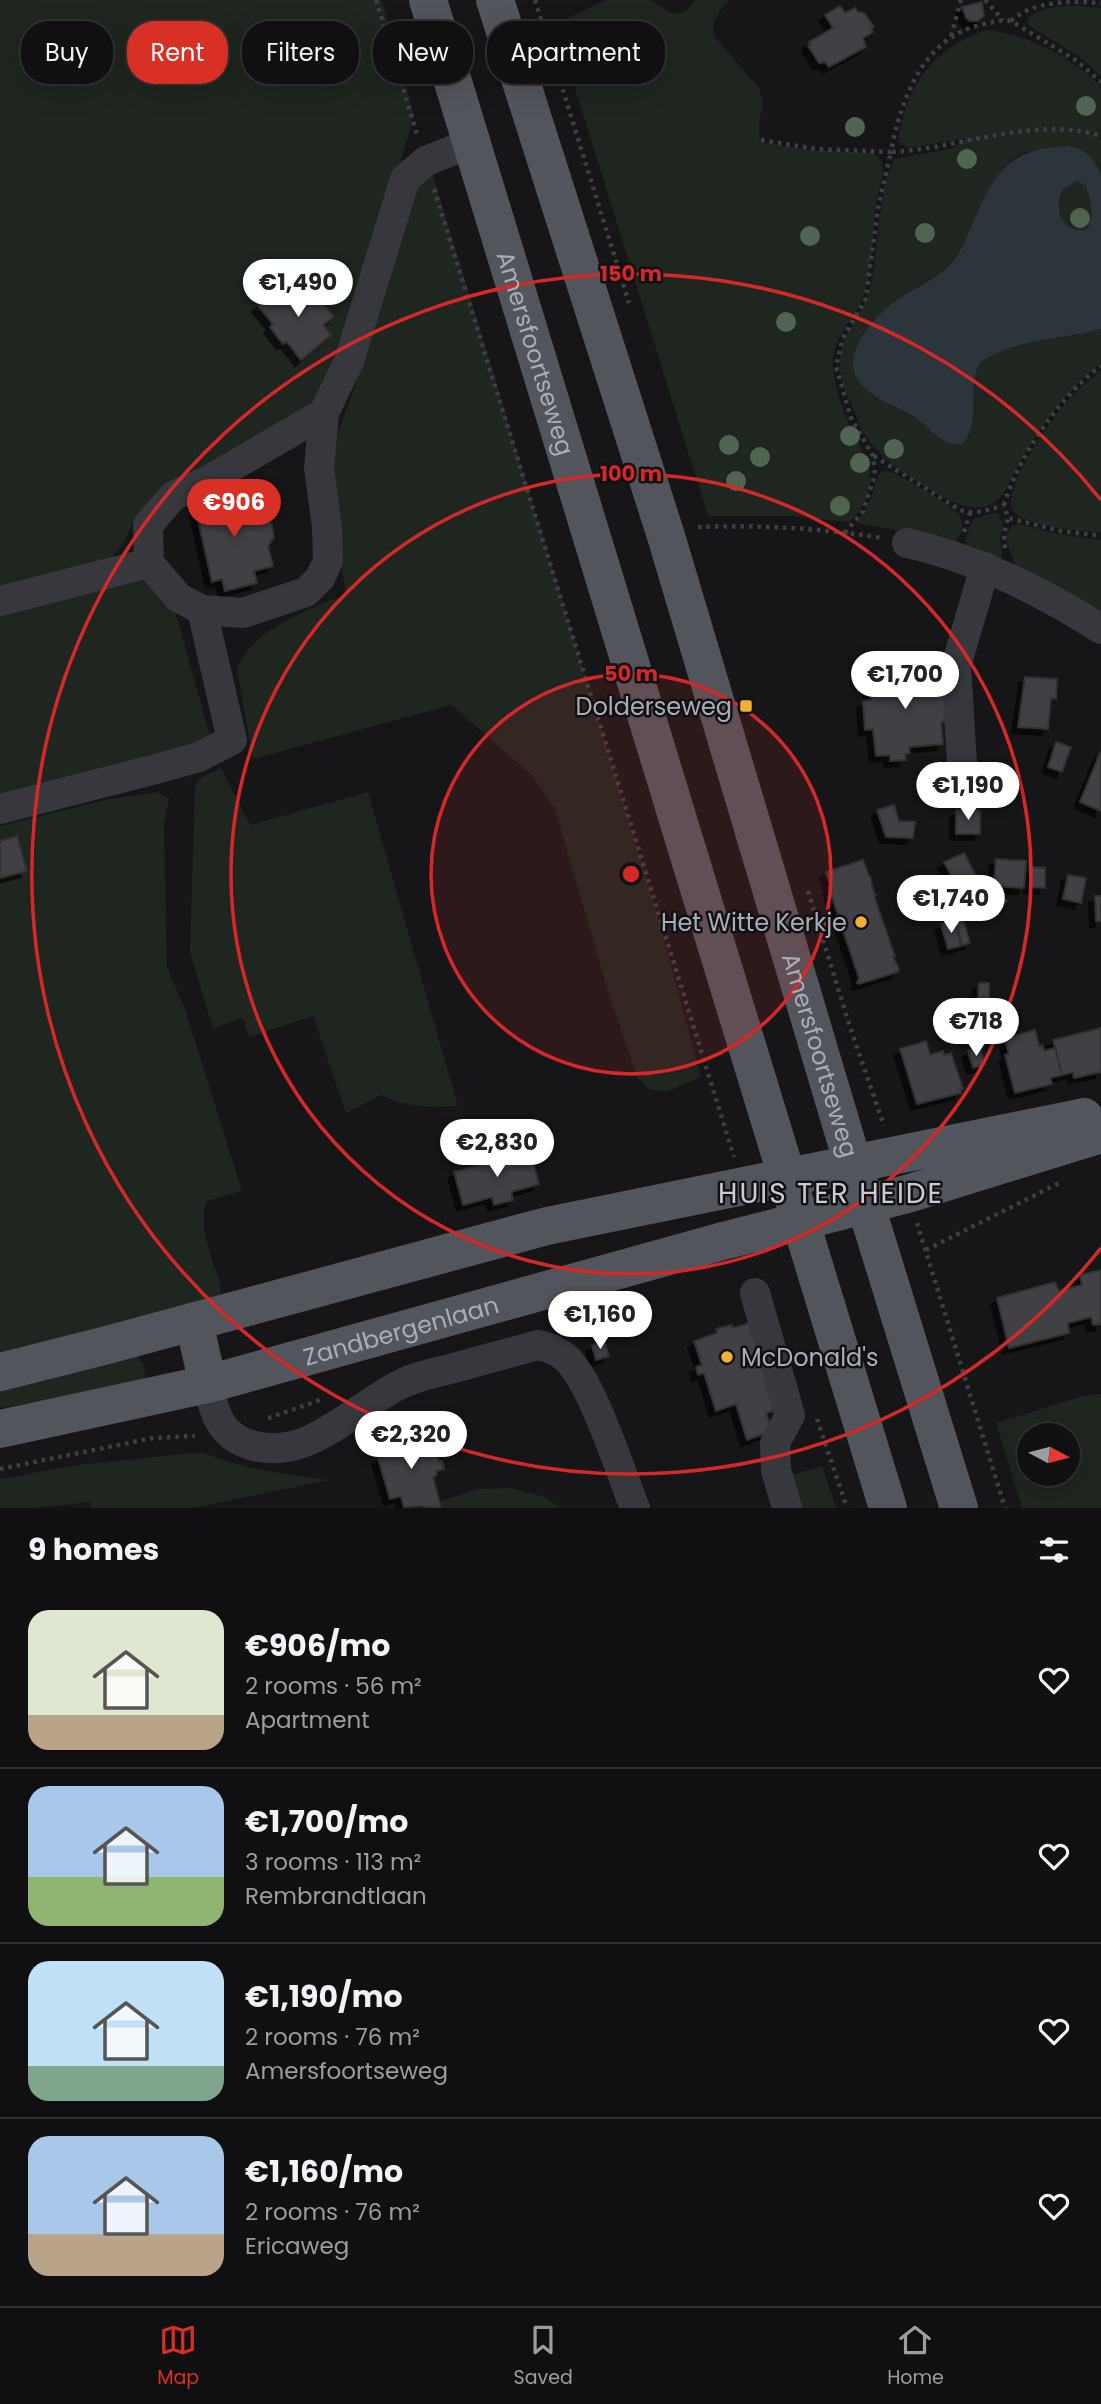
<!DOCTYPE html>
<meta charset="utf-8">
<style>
body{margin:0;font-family:Poppins,sans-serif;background:#19191b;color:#f1f3f6;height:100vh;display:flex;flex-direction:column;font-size:26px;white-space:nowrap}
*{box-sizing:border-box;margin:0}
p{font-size:23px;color:#9c9d9f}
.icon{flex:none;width:38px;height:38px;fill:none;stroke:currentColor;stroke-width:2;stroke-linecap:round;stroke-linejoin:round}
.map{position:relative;height:1508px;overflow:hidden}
.side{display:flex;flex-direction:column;background:#101012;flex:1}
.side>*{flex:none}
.top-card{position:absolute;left:21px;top:21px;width:700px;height:63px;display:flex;gap:14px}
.needle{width:46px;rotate:97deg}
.tools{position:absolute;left:1017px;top:1423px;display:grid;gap:14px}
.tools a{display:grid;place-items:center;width:63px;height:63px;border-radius:50%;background:#101012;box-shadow:0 7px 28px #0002,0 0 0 2px #303032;font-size:35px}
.price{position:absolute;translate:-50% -60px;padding:0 16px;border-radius:24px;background:#fff;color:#222;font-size:23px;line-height:46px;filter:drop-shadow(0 2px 4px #0008)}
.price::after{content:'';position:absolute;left:50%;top:42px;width:21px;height:16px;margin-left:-10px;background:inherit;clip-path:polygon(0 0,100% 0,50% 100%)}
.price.selected{background:#d93025;color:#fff}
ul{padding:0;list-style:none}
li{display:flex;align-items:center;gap:21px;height:175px;padding:0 28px}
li+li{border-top:2px solid #303032}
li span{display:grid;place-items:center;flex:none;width:196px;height:140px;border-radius:21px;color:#555}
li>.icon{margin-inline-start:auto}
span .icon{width:84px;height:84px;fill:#fffc;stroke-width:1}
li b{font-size:30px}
h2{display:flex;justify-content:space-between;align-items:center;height:84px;padding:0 28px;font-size:30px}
.tag{padding:0 24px;border-radius:28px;background:#101012;box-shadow:0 7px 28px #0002,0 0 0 2px #303032;font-size:24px;line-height:63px}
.tag.selected{background:#d93025;color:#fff}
.tabs{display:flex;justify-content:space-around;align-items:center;height:98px;border-top:2px solid #303032;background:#101012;font-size:19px;color:#9c9d9f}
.tabs a{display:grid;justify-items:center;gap:4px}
.tabs .selected{color:#d93025}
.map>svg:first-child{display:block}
</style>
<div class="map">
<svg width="1101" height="1508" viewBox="0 0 1101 1508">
<defs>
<filter id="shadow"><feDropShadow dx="-6" dy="6" stdDeviation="0" flood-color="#0009"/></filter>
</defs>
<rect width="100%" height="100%" fill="#161618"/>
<g fill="#1e261f" fill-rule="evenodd">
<path d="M0,0H382L414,116L339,373L302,417L149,502L134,520L123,544L111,558L0,590Z"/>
<path d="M606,0H650L673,14L686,11L696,0H729C719,12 711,20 714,36L759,88L763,102L759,123L760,142L807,150L873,153L882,161C885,177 877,193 875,209C872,238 873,272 862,299C853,320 833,338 833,362C833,386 844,414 854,434C871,470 882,489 849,522L791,516H708L555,24Z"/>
<path d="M1080,6L1101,8V77L1081,58L1028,25V19C1039,6 1063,6 1080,6Z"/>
<path d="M986,30C1030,35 1070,56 1101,87V176L1091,158C1074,155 1056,150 1039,150C1004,150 985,195 974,221C967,235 962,252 951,263C936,279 916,286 899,299C880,313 866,332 854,351L969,438C976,413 967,387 980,363C1014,338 1061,338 1101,329V363C1054,401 1029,444 1002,496C983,516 961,507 940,495C914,480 882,462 866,436C858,424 854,410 848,397C842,382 837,367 841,351C847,326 866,309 871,284C879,245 878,194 894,159L953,148L966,138L909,148L901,145L898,141C907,85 932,49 986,30Z"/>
<path d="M432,172L654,902L701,1077L666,1092L650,1090L638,1079L608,991L555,809L532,775L451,705L253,759L237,670C248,632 311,607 346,595L326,463L354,390L410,183Z"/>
<path d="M1077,181L1086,186C1090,200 1096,218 1087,230C1062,232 1053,210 1063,189Z"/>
<path d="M1101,371V533C1082,531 1025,527 1013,511C999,491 1054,416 1069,399C1079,389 1090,379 1101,371Z"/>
<path d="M885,470L894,473C907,480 954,506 960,516C965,526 961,535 955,542L857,523L871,499L878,475Z"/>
<path d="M993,513H998L1003,524L1000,538L1003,562L968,547L965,540L973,519Z"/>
<path d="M1019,524L1057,534L1101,540V613L1016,568L1007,543V533L1011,527Z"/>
<path d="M136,580L151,582L164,589L176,614L211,740L0,800V614Z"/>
<path d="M221,768L250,825L368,792L458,1106C432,1108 405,1107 381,1095L346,1113L313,1016L249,1037L243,1018L213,1028L190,953L195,785L200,778Z"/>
<path d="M156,792L169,798L164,824L167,967L185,1009L242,1191L207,1201C197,1227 213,1260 221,1286L220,1296L0,1353V826L105,800Z"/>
<path d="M136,1354L143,1363L146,1381L0,1408V1381Z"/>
<path d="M1101,1394V1508H1022L996,1423L1083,1396ZM1068,1435V1474H1029V1435Z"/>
<path d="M202,1452C245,1470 284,1474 329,1480L193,1508H91L90,1502L33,1508H0V1479L78,1465Z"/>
<path d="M822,1466L836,1508H800L792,1475Z"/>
<path d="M511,1488L545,1497L561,1508H421L478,1489Z"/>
</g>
<path fill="#2c353c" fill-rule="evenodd" d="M1069,146C1086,150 1095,159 1101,176V329C1061,340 1014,338 980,363C965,389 983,427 961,445C938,445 928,423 908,413C895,406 878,400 867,390C832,361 872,318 898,299C918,286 939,278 954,260C962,250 966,237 971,227C994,174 1006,148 1069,146ZM1077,181L1086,186C1090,200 1096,218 1086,230C1062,232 1053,210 1063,189Z"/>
<g fill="#404145" stroke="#303034" stroke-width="2" filter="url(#shadow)">
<path d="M982,2L984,16L978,21H970L966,18L962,7Z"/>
<path d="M840,6L845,13L855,8L858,12L864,13L874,27L871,29L873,32L863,38L866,47L829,67L825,62L819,63L808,46L810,45L809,42L833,28L825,15Z"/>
<path d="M287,283L296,295L308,285L334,317L323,325L331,335L301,360L287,342L283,344L270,327L273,324L258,306Z"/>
<path d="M213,488L218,506L256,497L261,518L271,522L274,537L268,546L273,566L254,571L257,583L225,591L222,579L212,582L192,493Z"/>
<path d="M902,667H936L938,687H940L944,698L946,712L944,722H941L943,744L909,747L910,753L905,754L906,760L890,761V755L876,756L873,729L865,730L863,701L871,700L869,681L873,673L899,670Z"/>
<path d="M1025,677L1057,679L1056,699L1051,698L1048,729L1018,727Z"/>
<path d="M1056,742L1071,747L1062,772L1048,767Z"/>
<path d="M1101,751V811L1080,802Z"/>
<path d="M894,805L899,821L915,822L913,838L886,837L877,810Z"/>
<rect x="956" y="810" width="24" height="24"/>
<path d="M17,836L27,871L0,878V841Z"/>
<path d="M964,853L984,891L964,901L944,862Z"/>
<path d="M996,859L1026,861L1024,888L994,886Z"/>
<path d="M863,860L869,876H870L874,893L876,895L874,896L895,956L893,957L899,969L898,972L859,984L857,983L859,978L829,888H831L826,872Z"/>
<path d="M1030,867L1045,868V888L1030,887Z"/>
<path d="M1068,875L1086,878L1081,903L1063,899Z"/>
<path d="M996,891L1007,901L999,911L987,900Z"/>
<path d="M1095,896H1101V921H1096Z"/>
<path d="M963,919L970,943L962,945L955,921Z"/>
<path d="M955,921L961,946L948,949L941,924Z"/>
<path d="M979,983H989V998H978Z"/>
<path d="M1101,1028V1072L1074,1078L1073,1072L1062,1075L1053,1040Z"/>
<path d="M1035,1030L1039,1046L1042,1045L1044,1051L1055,1048L1062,1075L1050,1078L1052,1084L1015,1093L1005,1055L1009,1054L1006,1043L1010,1037Z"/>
<path d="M926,1041L930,1055L943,1051L944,1055L951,1053L963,1089L960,1090L961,1093L917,1104L900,1049Z"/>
<path d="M980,1047L985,1064L973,1068L968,1051Z"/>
<path d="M530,1151L539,1184L511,1192L513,1200L494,1205L492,1197L463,1205L454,1172Z"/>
<path d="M1101,1270V1324L1093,1325L1091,1317L1068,1323L1069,1333L1009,1348L997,1298L1055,1282L1059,1291L1082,1285L1080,1275Z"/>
<path d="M750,1323L774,1411L766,1413L770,1425L767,1433L747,1440L736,1404L716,1411L704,1373L698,1375L696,1367L702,1365L694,1341L717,1333L716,1329L732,1325L733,1328Z"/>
<path d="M605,1342L609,1356L596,1360L592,1345Z"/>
<path d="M420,1431L425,1450L438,1447L440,1454L437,1455L439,1461H442L444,1469L436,1471L437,1475L433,1477L441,1508L417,1506L404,1508L401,1496L390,1499L378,1458L387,1456L383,1442Z"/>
</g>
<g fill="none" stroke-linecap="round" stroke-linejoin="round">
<g stroke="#3d3f44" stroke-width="4.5" stroke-dasharray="3.5 5" stroke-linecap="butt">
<path d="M376,0L417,134"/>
<path d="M535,0L629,303"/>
<path d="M985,0L1003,20"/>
<path d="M1011,21C1034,0 1071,1 1101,3"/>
<path d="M951,36L961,0"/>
<path d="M761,140L816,149L891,152C901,98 924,36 984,24C994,22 1001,19 1011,21L1077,61L1101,82"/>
<path d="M434,189L734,1157"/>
<path d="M874,456L960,510C976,515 988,510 1004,505L1008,518L1061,531L1101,536"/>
<path d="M1004,505C1018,457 1060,396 1101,366"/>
<path d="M698,527C759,525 821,528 882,538"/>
<path d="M964,532L970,513"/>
<path d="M845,533L863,511L875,475L873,456L851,418L836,366L843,338L866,298L878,208L891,152C961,149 1033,115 1101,136"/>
<path d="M1005,548L1004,534L1008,518"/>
<path d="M808,891L849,1024L884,1126"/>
<path d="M917,1223L1005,1508"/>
<path d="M926,1250L1059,1183"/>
<path d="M268,1418L323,1399"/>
<path d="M817,1419L847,1508"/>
<path d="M0,1469L153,1438L195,1436"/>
</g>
<g stroke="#37383d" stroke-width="30">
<path d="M324,413L207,481L173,496L148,525L149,563L179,598L202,610L243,613L306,592L320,578L328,561L327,527L319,468L324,413L349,361L405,179L426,161L471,143"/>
<path d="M907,543C977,559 1040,590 1101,629"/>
<path d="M0,601L149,563"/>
<path d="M962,763L956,666L985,567"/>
<path d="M0,809L156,769L199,757L232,740L202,610"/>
<path d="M755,1293L790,1415L775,1443L776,1470L787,1508"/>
<path d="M208,1384C214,1413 220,1436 251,1445C307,1462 352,1409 399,1385C414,1377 433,1373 450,1369C479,1361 508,1353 538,1345C549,1348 558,1350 567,1359C593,1384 620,1471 635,1508"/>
</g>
<g stroke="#53555c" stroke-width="38">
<path id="s1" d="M428,0L888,1508"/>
<path id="s2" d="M495,0L666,536L853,1164L959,1508"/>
<path d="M194,1322L208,1384"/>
<path d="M0,1372L107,1345L547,1226L1084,1117"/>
<path id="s3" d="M0,1429L208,1384L723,1241L907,1194L1101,1134"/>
</g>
</g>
<g fill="#506452">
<circle cx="1086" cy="106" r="10"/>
<circle cx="855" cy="127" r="10"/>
<circle cx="967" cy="159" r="10"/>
<circle cx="1080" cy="218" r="10"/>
<circle cx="925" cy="233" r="10"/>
<circle cx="810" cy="236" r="10"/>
<circle cx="786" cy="322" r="10"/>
<circle cx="850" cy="436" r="10"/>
<circle cx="729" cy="445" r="10"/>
<circle cx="894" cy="449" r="10"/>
<circle cx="760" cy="457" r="10"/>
<circle cx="860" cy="463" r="10"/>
<circle cx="736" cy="481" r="10"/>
<circle cx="840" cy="506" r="10"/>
</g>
<circle cx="631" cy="874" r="200" fill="#d62828" fill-opacity=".12"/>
<g fill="none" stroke="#d62828" stroke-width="3.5">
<circle cx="631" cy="874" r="200"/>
<circle cx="631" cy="874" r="400"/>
<path d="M1101 1248A600 600 0 1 1 1101 500"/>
</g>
<g fill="#f2b134" stroke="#111113" stroke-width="2.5">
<rect x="739" y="699" width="14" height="14" rx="3.5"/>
<circle cx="861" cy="922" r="7"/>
<circle cx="727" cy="1357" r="7"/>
</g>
<g text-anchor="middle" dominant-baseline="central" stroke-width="5" stroke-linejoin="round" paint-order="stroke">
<g font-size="24" fill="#a8adb8" stroke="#111113">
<text stroke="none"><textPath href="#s1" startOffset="369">Amersfoortseweg</textPath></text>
<text stroke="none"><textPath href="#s2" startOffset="1104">Amersfoortseweg</textPath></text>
<text stroke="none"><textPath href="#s3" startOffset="413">Zandbergenlaan</textPath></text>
</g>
<g font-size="24" fill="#a8adb8" stroke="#111113" text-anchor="end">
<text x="732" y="706">Dolderseweg</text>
<text x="847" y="922">Het Witte Kerkje</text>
<text x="741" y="1357" text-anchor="start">McDonald's</text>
</g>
<g font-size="28" letter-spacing="2" fill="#c9ccd4" stroke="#111113">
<text x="831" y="1193">HUIS TER HEIDE</text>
</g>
</g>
<circle cx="631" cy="874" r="10" fill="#d62828" stroke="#111113" stroke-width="3.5"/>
<g font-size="21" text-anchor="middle" font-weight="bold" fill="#d62828" stroke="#111113" stroke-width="5" stroke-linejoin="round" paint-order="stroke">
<text x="631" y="281">150 m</text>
<text x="631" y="481">100 m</text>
<text x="631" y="681">50 m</text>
</g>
</svg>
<div class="tools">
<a><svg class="needle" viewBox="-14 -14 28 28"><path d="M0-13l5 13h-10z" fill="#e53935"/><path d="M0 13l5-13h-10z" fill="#9c9d9f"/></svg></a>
</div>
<b class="price" style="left:298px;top:319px">€1,490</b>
<b class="price selected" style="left:234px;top:539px">€906</b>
<b class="price" style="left:905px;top:711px">€1,700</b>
<b class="price" style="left:968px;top:822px">€1,190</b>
<b class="price" style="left:951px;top:935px">€1,740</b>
<b class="price" style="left:976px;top:1058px">€718</b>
<b class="price" style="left:497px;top:1179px">€2,830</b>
<b class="price" style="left:600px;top:1351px">€1,160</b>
<b class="price" style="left:411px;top:1471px">€2,320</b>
<div class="top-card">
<a class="tag">Buy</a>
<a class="tag selected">Rent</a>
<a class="tag">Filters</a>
<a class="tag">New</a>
<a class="tag">Apartment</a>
</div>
</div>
<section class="side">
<h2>9 homes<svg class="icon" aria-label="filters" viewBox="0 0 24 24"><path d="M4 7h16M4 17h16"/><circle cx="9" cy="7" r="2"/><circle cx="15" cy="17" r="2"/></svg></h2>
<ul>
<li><span style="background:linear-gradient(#dfe7d0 75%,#b9a48a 0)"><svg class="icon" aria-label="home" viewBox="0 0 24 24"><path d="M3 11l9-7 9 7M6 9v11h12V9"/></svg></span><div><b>€906/mo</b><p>2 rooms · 56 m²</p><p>Apartment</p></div><svg class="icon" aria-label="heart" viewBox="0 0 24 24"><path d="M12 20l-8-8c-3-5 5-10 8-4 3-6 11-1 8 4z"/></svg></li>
<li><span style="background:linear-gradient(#a9c7e8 65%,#8fb573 0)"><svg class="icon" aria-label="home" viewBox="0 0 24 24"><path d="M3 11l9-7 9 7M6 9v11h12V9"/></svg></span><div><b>€1,700/mo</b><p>3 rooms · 113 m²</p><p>Rembrandtlaan</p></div><svg class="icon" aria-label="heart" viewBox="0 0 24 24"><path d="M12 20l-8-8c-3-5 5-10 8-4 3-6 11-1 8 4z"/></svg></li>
<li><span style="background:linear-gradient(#bfe0f5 75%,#7fa58c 0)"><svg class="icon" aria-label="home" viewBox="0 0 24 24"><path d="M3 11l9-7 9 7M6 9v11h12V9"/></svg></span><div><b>€1,190/mo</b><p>2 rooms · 76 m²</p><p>Amersfoortseweg</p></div><svg class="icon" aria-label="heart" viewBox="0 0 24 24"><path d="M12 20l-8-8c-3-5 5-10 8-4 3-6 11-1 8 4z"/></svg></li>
<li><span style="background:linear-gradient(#a9c7e8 70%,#b9a48a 0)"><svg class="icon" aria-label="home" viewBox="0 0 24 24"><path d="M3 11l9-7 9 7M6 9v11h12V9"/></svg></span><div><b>€1,160/mo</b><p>2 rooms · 76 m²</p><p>Ericaweg</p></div><svg class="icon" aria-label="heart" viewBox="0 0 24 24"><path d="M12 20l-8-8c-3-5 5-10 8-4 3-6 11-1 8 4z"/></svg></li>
</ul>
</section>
<nav class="tabs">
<a class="selected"><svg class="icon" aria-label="map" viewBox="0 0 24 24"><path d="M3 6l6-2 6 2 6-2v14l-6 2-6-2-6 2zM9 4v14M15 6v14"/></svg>Map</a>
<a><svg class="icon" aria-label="saved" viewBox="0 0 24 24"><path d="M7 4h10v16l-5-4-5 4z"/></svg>Saved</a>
<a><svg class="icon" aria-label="home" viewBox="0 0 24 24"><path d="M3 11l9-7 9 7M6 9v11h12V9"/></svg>Home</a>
</nav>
